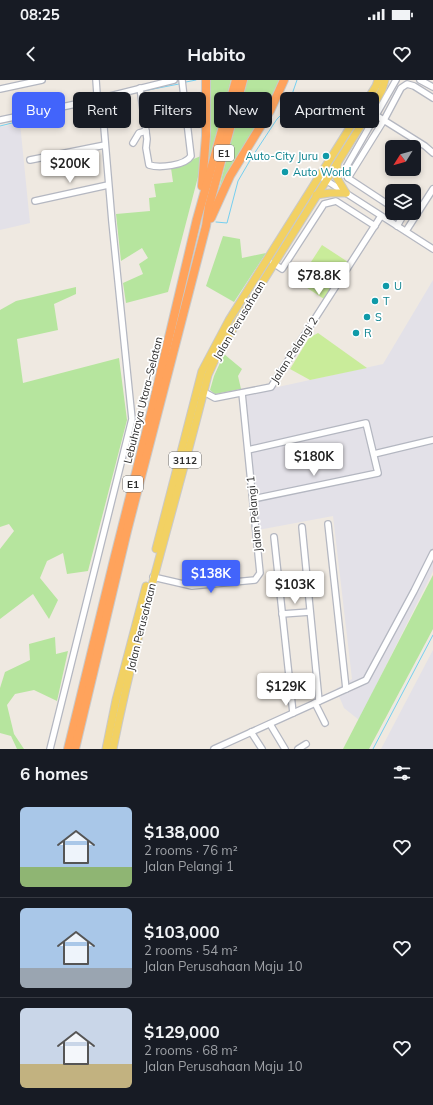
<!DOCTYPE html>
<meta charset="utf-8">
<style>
body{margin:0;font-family:Mulish,sans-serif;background:#242831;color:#f1f3f6;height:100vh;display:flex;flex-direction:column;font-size:15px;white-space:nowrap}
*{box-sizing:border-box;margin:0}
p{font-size:13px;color:#9ea1a6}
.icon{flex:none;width:22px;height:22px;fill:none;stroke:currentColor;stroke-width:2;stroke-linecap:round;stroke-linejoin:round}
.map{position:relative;height:669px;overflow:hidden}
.side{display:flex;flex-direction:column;background:#171b24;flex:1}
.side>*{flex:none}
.hud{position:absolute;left:12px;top:12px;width:409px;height:36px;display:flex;gap:8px}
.needle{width:26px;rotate:233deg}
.tools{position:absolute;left:385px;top:60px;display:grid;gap:8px}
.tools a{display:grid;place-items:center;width:36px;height:36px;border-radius:6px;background:#171b24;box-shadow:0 2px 6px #0003;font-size:20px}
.price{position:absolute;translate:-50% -34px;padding:0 9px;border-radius:4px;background:#fff;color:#222;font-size:13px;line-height:26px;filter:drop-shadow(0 1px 2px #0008)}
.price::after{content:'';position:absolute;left:50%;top:24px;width:12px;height:9px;margin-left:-6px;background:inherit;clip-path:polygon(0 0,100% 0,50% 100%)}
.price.current{background:#4264fb;color:#fff}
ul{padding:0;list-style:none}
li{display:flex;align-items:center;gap:12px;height:100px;padding:0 20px}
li+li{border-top:1px solid #363941}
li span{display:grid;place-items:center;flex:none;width:112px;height:80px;border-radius:6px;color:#555}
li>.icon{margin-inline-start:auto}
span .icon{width:48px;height:48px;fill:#fffc;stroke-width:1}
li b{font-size:17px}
h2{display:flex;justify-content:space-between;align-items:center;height:48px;padding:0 20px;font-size:17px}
.tag{padding:0 14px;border-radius:6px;background:#171b24;box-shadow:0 2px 6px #0003;font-size:14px;line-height:36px}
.tag.current{background:#4264fb;color:#fff}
.status{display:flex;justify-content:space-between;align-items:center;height:28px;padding:0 20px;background:#171b24;direction:ltr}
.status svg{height:11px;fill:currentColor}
header{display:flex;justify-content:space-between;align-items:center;height:52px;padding:0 20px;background:#171b24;font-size:18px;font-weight:700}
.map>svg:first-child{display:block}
</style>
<div class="status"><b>08:25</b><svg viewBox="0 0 49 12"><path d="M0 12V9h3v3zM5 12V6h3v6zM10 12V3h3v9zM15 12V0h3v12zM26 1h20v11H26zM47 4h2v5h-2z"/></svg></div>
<header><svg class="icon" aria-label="back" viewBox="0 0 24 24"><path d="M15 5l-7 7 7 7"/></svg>Habito<svg class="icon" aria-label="heart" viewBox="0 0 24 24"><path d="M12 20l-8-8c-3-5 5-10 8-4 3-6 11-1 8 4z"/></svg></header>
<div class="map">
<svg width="433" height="669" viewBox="0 0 433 669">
<rect width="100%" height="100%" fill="#efe9e1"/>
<g fill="#e3e1e8">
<path d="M20,43L30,143L0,150V47Z"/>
<path d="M433,200V491L359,640L344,628L336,609L352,599L333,436L258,450L246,314L383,284Z"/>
<path d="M433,570V669H381Z"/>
</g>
<g fill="#b6e59e">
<path d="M210,0H231L203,109Z"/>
<path d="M246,0H282L276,15L217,117Z"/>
<path d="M201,76L199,93L168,212L126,223L123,203L143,194L139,184L148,178L142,168L121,181L116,134L150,131L149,118L156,117L154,104L173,102L171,88Z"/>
<path d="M223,156L240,159L242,178L266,173L234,222L206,206Z"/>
<path d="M76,207V214L54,224L58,250L17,259L23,303L119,278L127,340L88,491L67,494L63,473L47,481L40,498L58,520L49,539L33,514L0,539V469L14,451L9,444L0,447V230L16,221Z"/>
<path d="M224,274L242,289L238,296L241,309L215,314L210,310L214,296Z"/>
<path d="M433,495V549L369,669H343Z"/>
<path d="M55,557L56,574L68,571L57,621L34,610L15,614L7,625L14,654L24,669H17L11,656L0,653V608L5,592L30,580L29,564Z"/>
</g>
<g fill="#c9ec9a">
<path d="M322,165L348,182L324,219L298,202Z"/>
<path d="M318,253L367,288L310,300L290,289L309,258Z"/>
</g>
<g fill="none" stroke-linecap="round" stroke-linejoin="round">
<g stroke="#75cff0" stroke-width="1">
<path d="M186,2L196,0"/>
<path d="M143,11L179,4"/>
<path d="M108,19L138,12"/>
<path d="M0,46L16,42L18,39L97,23"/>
<path d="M216,142L227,143L238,101L252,77L277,39L285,31L289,23L297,0"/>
<path d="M373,669L433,555"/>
</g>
<g stroke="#b4b7c1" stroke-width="8">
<g id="minor">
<path d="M96,0L97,14L96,17"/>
<path d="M420,0L433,7"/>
<path d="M140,8L147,59L146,68L149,85C159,88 185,86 191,76L182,0"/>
<path d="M0,9L42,0"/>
<path d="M98,19L174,0"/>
<path d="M374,34L425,66L433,73"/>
<path d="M0,40L90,21L96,17"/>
<path d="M133,63L139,53L146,51"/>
<path d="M30,80L105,65"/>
<path d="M348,98L384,40L401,8L407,4L414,6L433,18"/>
<path d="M324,99L433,169"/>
<path d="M35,121L108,105"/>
<path d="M392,127L348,98L344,91L396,0"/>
<path d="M397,146L404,134"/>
<path d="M406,151L433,109"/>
<path d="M273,183L282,189L324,124L336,121L375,146"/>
<path d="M204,312L215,318L271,307L381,136"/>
<path d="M248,370L366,343L378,393L253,419"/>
<path d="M374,374L433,360"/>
<path d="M328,444L346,609"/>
<path d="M302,447L319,621"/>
<path d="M274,457L293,633"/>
<path d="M153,497L192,506L255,500L260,493L242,313"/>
<path d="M282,534L310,532"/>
<path d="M315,623L325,643"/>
<path d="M270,644L285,669"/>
<path d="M251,652L262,669"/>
<path d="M50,669L132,339L112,142L102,24L96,17"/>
<path d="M214,669L366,600L414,511L433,473"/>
<path d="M298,669L306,664"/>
</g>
</g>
<g stroke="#c9c9c9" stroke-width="9">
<g id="major">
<path d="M337,84V98L346,113"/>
<path d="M316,115L330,113H346"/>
<path d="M156,469L202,291L229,240L376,6L378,0"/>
<path d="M106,669L116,620L146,506"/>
<path d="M113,669C138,543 177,420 208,295L218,273L370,31L382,10L385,0"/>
</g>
</g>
<g stroke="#c9c9c9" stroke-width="10">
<g id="highway">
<path d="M202,106L206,56V0"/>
<path d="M211,138L230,96L270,31L284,0"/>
<path d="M68,669L114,480L152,329L197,139L236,0"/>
<path d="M75,669L127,451L206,146L209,126L243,0"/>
</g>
</g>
<use href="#minor" stroke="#fff" stroke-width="5.5"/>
<use href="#major" stroke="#f2d163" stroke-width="7"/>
<use href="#highway" stroke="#ffa35c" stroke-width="8"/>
</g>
<g fill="#0f9aa8" stroke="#fff" stroke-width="1.5">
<circle cx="326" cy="76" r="4"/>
<circle cx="285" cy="92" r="4"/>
<circle cx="386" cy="206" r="4"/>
<circle cx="375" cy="221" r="4"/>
<circle cx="367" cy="237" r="4"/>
<circle cx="356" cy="253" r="4"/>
</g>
<g text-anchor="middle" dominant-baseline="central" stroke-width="3.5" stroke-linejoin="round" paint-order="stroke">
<g fill="#fff" stroke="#6d6d6d" stroke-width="1">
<rect x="214" y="65" width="20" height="16" rx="3"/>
<rect x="169" y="372" width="32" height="16" rx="3"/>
<rect x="123" y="396" width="20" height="16" rx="3"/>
</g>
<g font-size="10" font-weight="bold" fill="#2e2e2e">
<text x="224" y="73">E1</text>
<text x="185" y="380">3112</text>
<text x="133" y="404">E1</text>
</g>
<g font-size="11" fill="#0d838f" stroke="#fff" text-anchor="start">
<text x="318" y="76" text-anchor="end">Auto-City Juru</text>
<text x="293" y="92">Auto World</text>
<text x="394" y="206">U</text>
<text x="383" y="221">T</text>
<text x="375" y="237">S</text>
<text x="364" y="253">R</text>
</g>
<g font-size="11" fill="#2e2e2e" stroke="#fff">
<text transform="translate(239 240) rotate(-59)">Jalan Perusahaan</text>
<text transform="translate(294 270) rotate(-57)">Jalan Pelangi 2</text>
<text transform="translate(143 320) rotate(-76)">Lebuhraya Utara–Selatan</text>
<text transform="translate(254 434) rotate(-96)">Jalan Pelangi 1</text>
<text transform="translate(141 547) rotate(-76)">Jalan Perusahaan</text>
</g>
</g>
</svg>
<div class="tools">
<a><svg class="needle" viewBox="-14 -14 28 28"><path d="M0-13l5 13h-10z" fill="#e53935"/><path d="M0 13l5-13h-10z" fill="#9ea1a6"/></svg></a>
<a><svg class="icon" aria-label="layers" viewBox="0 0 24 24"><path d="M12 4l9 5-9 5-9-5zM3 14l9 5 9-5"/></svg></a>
</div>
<b class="price" style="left:70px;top:104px">$200K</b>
<b class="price" style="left:319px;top:216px">$78.8K</b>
<b class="price" style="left:314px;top:397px">$180K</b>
<b class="price current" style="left:211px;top:514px">$138K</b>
<b class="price" style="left:295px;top:525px">$103K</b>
<b class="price" style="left:286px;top:627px">$129K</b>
<div class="hud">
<a class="tag current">Buy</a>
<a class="tag">Rent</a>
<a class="tag">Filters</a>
<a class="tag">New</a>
<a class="tag">Apartment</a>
</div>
</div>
<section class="side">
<h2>6 homes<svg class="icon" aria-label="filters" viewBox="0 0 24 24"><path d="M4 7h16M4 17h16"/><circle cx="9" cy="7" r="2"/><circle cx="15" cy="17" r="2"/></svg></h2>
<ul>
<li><span style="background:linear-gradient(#a9c7e8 75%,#8fb573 0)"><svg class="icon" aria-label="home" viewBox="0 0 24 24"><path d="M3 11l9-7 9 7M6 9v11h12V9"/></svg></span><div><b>$138,000</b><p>2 rooms · 76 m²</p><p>Jalan Pelangi 1</p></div><svg class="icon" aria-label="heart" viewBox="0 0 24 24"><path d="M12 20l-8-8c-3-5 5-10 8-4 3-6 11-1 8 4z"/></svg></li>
<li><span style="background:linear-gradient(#a9c7e8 75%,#9aa5b1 0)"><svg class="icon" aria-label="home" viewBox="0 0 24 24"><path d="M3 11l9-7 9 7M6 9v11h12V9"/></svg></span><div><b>$103,000</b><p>2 rooms · 54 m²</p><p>Jalan Perusahaan Maju 10</p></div><svg class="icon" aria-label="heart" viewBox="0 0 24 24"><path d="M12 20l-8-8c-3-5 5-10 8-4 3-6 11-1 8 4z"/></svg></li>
<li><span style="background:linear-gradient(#c9d6e8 70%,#c2b280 0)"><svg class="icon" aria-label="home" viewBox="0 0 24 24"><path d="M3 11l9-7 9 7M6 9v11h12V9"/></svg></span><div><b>$129,000</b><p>2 rooms · 68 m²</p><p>Jalan Perusahaan Maju 10</p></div><svg class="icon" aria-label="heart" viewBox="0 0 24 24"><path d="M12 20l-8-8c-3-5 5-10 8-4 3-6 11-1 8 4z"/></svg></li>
</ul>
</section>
